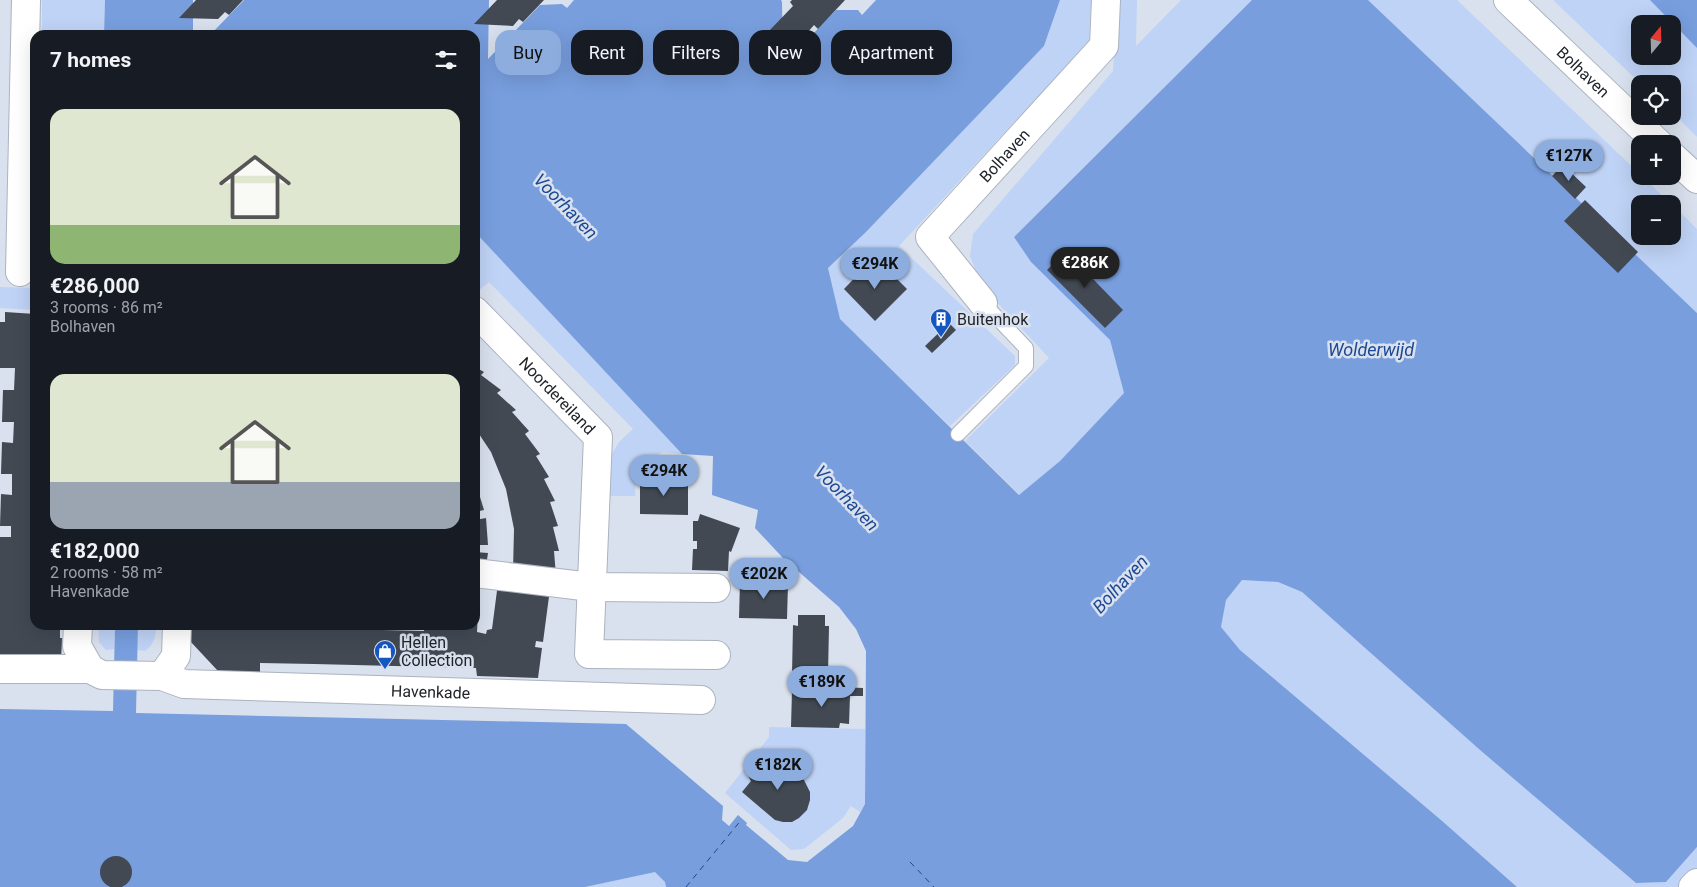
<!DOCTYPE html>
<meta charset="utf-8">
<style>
body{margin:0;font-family:Roboto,sans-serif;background:#20242c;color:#f1f3f6;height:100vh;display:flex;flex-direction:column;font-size:19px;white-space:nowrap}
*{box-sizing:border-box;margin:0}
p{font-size:16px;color:#9ea1a6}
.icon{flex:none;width:28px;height:28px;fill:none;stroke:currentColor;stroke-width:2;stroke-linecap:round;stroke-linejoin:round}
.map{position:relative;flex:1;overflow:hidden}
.sheet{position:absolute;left:30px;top:30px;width:450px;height:600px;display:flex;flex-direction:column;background:#171b24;border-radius:15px;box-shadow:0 5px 20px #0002}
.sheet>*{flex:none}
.guide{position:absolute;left:495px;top:30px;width:475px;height:45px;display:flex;gap:10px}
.needle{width:32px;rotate:19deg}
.fabs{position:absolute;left:1631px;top:15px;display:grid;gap:10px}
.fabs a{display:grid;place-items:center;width:50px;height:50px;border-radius:10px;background:#171b24;box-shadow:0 5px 20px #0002;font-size:25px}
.price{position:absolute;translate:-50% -42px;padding:0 11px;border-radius:18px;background:#8eaddf;color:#111;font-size:16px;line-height:32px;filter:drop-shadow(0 1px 2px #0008)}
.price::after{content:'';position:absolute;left:50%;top:30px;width:15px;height:11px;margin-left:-8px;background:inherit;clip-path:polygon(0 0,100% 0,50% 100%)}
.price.current{background:#222;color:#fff}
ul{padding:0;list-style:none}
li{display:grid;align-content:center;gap:10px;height:265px;padding:0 20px}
li span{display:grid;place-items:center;height:155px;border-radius:15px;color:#555}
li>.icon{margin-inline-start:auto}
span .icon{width:90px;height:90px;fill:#fffc;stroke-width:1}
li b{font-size:21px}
h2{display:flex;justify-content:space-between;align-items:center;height:60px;padding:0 20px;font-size:21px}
.pill{padding:0 18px;border-radius:15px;background:#171b24;box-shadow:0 5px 20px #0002;font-size:18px;line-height:45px}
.pill.current{background:#8eaddf;color:#111}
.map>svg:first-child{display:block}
</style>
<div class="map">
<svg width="1697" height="887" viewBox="0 0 1697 887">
<rect width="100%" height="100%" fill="#d9e1ee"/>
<g fill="#bfd3f6" fill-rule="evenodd">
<path d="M42,0H105L104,35H42Z"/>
<path d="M1060,0H1091L1089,42L899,246L1015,356V365L950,426L839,319L828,268L866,232L1044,46Z"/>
<path d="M1117,0H1137L1136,46L1181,0H1252L1014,237L1032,263L1110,340L1124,393L1060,461L1020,495L965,441L1049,358L982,286L970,256L973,234L1113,71Z"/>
<path d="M1368,0H1457L1640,174V176H1642L1671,204H1640V236H1672L1673,205L1697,229V313Z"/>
<path d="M1553,0H1652L1697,45V137L1673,113L1672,84H1641ZM1640,24H1672V56H1640Z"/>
<path d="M475,232L682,454L662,452L636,473L635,496H608L609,459L619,442L633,429L489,282L477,292L475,291Z"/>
<path d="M0,287L35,288V310L0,308Z"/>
<path d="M1241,580L1278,582L1302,592L1480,750L1636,883L1666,882L1697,847V869L1680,887H1517L1441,820L1240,650L1221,627L1226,599Z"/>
<path d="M98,625H115L114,649L106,650L99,642Z"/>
<path d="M138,625H156C156,637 154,644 145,651L137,650Z"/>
<path d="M769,727L865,729V804L860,812L851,806L843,818L804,849L791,850L725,793L769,737Z"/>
<path d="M655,871L665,882L666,887H585Z"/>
</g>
<g fill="#789ede">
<path d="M105,0H193V35H104Z"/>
<path d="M244,0H489L488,59L540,5L562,4L567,8L574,0H781L782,2L783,65L836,10H858L862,15L876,0H1060L1044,46L866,232L828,268L840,319L1019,495L1060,461L1124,393L1110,340L1031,262L1014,237L1252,0H1368L1697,313V847L1666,882L1636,883L1480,750L1302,592L1278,582L1242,580L1226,600L1221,627L1240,650L1441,820L1517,887H666L665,882L655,872L585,887H0V709L113,711L115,625H138L136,713L626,724L723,806L722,820L729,826L738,815L747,823L746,825L788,860L807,862L853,826L865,804L866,651L856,629L839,607L783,558L755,528L758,510L712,495L713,456L682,454L475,232V35H210Z"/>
<path d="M1650,0H1697V48Z"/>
</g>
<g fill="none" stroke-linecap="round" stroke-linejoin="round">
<g stroke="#1c4893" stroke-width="1" stroke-dasharray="6 5" stroke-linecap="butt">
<path d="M910,862L934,887"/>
<path d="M686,887L742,819"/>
</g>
</g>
<g fill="#424953">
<path d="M196,0H243L229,15L225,12L218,19L179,18Z"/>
<path d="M497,0H544L523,22L519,19L513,26L474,24Z"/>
<path d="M792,0H845L818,29L814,25L807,33L769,31L793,6L790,2Z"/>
<path d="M1563,165L1586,187L1575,199L1552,176Z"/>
<path d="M1585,200L1638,252L1618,273L1564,221Z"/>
<path d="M1066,251L1123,310L1105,328L1047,270Z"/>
<path d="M870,262L880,272L885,267L907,289L875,321L844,289Z"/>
<path d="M5,312L35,314V625H60V638H62L61,663L0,662V537H11V526H0L1,494L12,495V474H1L2,442L13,443L14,422H2L3,390H14L15,368H0V322H5Z"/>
<path d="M949,323L956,330L932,353L925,346Z"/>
<path d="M475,367L484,372L481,375L501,390L497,393L516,410L512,412L529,431L525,434L540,454L536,456L549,477L544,479L555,501L550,502L558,526L553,527L559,551H554L556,576L513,571L514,529L506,489L491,452L475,428Z"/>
<path d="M640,478L688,479V515L640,514Z"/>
<path d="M475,484H476L484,510L475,512Z"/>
<path d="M700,514L740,528L731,552L729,551L728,571L692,570L693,549H697V541H693V521H698Z"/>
<path d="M486,518L488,545H475V520Z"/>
<path d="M475,552L488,553L486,566L475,565Z"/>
<path d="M740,582L788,583L787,619L739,618Z"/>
<path d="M498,583L550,589L543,642L536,641L535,647L542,648L538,678L477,676L476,668L314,664L260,663V672L218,671L190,641V625H259L261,627L315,628V625H342L341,629L424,631V625H475V612H478L477,632L486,634L487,630L492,629Z"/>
<path d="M798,615H825V626H829L828,674H792L793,625L798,626Z"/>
<path d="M839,687L863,688V696H850L849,724L840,723L839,728L791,727L792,690L839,691Z"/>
<path d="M773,755L804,780L810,792V800L807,810L799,818L792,822H783L775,820L742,792L751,781L747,774L750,765L758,762L765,765Z"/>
<circle cx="116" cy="872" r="16"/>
</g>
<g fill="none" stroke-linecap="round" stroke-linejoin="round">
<g stroke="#abb3bf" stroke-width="16">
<path id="lane" d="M958,434L1026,366V348L983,303"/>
</g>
<g stroke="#abb3bf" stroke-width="30">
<g id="street">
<path id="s1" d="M1508,0L1659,144"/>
<path d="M1672,156L1697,179"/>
<path d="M20,272L26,0"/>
<path id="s2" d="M983,303L930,237L1104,46L1106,0"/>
<path id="s3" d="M475,311L598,437L589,654L716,655"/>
<path d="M475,573L591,587L716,588"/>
<path id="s4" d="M78,625L77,646L90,669L102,675L162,676L184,684L701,700"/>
<path d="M0,669H90"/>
<path d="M162,676L176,656L177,625"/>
<path d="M1693,887L1697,883"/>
</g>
</g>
<use href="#lane" stroke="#fff" stroke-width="14"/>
<use href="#street" stroke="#fff" stroke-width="28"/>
</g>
<defs>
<g id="building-pin" transform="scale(1.125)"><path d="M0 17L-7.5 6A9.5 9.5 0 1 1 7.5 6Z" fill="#1557c2" stroke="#d9e1ee"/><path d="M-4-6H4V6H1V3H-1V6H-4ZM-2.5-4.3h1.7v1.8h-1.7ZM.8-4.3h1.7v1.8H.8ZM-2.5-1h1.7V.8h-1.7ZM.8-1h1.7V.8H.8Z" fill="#fff"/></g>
<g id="shop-pin" transform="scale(1.125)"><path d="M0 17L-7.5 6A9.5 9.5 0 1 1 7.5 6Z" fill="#1557c2" stroke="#d9e1ee"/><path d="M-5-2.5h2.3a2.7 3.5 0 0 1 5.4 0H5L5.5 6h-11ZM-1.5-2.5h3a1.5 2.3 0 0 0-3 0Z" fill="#fff"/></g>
</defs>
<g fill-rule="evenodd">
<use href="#building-pin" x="941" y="319"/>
<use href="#shop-pin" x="385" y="651"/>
</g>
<g text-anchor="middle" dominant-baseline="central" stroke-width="5" stroke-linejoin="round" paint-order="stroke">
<g font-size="16" fill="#212429" stroke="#d9e1ee">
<text stroke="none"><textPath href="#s1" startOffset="104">Bolhaven</textPath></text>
<text stroke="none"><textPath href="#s2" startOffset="195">Bolhaven</textPath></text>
<text stroke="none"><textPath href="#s3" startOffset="118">Noordereiland</textPath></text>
<text stroke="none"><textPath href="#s4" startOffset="391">Havenkade</textPath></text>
</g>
<g font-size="16" fill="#212429" stroke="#d9e1ee" text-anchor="start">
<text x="957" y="319">Buitenhok</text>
<text x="401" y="642">Hellen<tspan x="401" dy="18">Collection</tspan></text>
</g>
<g font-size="18" font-style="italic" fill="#1c4893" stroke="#d9e1ee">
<text transform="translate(566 206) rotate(46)">Voorhaven</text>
<text x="1371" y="349">Wolderwijd</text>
<text transform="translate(847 498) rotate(46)">Voorhaven</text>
<text transform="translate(1120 584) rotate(-47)">Bolhaven</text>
</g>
</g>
</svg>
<div class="fabs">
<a><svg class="needle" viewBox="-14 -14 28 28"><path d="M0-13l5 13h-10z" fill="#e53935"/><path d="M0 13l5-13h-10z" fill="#9ea1a6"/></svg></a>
<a><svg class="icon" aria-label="locate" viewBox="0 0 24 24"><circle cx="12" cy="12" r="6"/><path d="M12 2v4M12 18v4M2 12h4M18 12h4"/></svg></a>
<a>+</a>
<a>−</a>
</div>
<b class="price" style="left:1569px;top:182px">€127K</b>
<b class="price current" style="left:1085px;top:289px">€286K</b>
<b class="price" style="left:875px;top:290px">€294K</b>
<b class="price" style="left:664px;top:497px">€294K</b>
<b class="price" style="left:764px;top:600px">€202K</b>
<b class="price" style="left:822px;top:708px">€189K</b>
<b class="price" style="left:778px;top:791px">€182K</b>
<div class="guide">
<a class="pill current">Buy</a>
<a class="pill">Rent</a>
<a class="pill">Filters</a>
<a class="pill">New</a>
<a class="pill">Apartment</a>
</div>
<section class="sheet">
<h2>7 homes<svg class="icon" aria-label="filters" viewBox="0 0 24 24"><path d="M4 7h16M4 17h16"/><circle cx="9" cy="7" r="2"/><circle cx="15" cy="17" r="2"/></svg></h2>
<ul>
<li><span style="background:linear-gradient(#dfe7d0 75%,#8fb573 0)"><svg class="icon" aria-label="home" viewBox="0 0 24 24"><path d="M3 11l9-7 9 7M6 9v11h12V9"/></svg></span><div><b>€286,000</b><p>3 rooms · 86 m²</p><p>Bolhaven</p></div></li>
<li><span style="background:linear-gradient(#dfe7d0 70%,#9aa5b1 0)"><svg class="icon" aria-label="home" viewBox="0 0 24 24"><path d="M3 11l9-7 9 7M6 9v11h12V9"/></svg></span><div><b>€182,000</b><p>2 rooms · 58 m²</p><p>Havenkade</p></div></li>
</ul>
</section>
</div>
